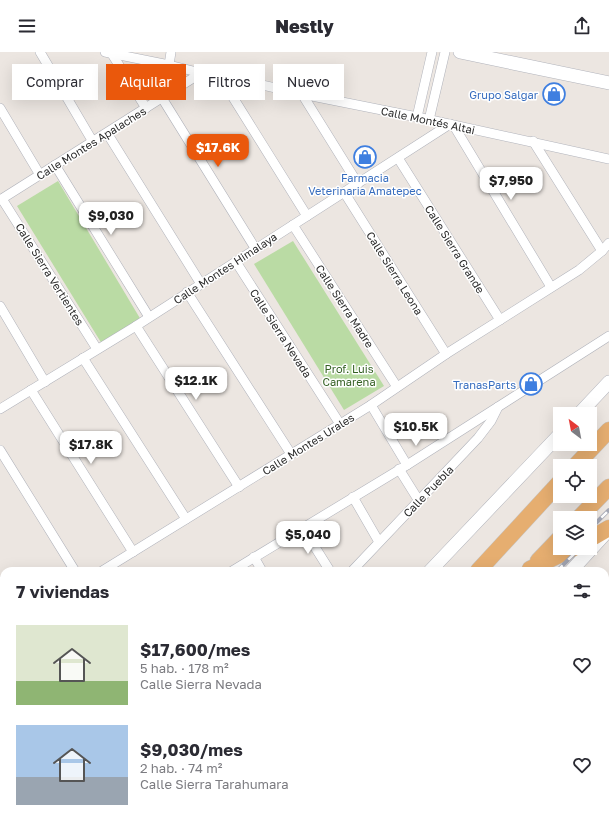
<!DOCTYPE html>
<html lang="es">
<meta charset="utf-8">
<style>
body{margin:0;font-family:"Golos Text",sans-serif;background:#f7f7f7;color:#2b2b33;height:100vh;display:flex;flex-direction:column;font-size:15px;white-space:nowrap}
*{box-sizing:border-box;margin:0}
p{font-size:13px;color:#7c7c81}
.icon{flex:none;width:22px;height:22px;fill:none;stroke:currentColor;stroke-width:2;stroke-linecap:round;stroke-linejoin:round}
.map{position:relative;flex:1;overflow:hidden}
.details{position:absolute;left:0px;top:515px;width:609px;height:256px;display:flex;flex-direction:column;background:#fff;border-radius:12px 12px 0 0;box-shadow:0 4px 16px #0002}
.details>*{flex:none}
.banner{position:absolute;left:12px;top:12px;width:400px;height:36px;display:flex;gap:8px}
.needle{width:26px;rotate:328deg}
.tools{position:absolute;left:553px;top:355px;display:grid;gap:8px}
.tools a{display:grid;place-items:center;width:44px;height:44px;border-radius:0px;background:#fff;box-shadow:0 4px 16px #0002;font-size:20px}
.price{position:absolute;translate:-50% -34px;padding:0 9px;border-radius:8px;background:#fff;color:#222;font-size:13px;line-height:26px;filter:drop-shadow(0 1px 2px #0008)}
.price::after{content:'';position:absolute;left:50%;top:24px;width:12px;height:9px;margin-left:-6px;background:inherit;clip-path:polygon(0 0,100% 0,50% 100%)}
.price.active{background:#ea580c;color:#fff}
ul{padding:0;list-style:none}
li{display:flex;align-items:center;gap:12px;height:100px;padding:0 16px}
li span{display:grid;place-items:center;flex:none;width:112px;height:80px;border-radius:0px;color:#555}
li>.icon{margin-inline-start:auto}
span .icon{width:48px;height:48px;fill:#fffc;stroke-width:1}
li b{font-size:17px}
h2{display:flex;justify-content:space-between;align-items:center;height:48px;padding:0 16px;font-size:17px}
.chip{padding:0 14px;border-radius:0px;background:#fff;box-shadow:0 4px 16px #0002;font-size:14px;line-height:36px}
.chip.active{background:#ea580c;color:#fff}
header{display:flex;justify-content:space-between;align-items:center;height:52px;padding:0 16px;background:#fff;font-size:18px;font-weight:800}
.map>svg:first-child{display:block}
</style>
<header><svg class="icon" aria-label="menu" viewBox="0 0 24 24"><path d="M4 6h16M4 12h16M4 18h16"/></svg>Nestly<svg class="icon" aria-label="share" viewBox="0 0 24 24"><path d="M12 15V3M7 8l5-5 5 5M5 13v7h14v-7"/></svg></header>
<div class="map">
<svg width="609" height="771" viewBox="0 0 609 771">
<rect width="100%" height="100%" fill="#ece6e1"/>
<g fill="#badba4">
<path d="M58,129L141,268L102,292L17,154Z"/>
<path d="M293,189L384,334L344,358L254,212Z"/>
</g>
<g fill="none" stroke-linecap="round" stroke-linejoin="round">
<g stroke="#b1b3bb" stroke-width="10">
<g id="minor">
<path d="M40,0L93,90"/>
<path d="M105,0L169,13L201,21L219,23L302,42L417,65L609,107"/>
<path d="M112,2L146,56"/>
<path d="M169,13L171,0"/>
<path d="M219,23L307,164"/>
<path d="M302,42L358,132"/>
<path d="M162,46L255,196"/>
<path d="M0,56L40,123"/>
<path d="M417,65L432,0"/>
<path d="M429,68L445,0"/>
<path d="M454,74L551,235"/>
<path d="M107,81L201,232"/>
<path d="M533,89L602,199"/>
<path d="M398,106L500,268"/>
<path d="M55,113L149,265"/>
<path d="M344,140L446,302"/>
<path d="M2,147L97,297"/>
<path d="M0,148L201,21"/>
<path d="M293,173L397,335"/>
<path d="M236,210L340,372"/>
<path d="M187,240L291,402"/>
<path d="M0,254L45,330"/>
<path d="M136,274L239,435"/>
<path d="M83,306L186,467"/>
<path d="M31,338L133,500"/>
<path d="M371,353L407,413"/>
<path d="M0,357L136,274L450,72"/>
<path d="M0,398L75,519"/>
<path d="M399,417L419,449"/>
<path d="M353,445L379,490"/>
<path d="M303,476L330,519"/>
<path d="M254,505L262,519"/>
<path d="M102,519L371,353L446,302L579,218L602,199L609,191"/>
<path d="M232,519L407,413L609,284"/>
<path d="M352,519L478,386L491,369L498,355"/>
<path d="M0,529L4,535"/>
<path d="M605,569L609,565"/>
<path d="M605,604H609"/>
<path d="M605,659H609"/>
<path d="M0,665L4,662"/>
<path d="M605,746L609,753"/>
<path d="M64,767L67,771"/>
<path d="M453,767L455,771"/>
<path d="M91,771L95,767"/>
<path d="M416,771L420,767"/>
<path d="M484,771L491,767"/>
</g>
</g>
<g stroke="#b1b3bb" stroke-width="14">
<g id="secondary">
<path d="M460,0L609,31"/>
<path d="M579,362L609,330"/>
<path d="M430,519L560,382"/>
<path d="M571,519L606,481"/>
<path d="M183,771L186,767"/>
<path d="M325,771L329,767"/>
</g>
</g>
<g stroke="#c4c4c4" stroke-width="17">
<g id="trunk">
<path d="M575,414L609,378"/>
<path d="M579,466L609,435"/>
<path d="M590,487L609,476"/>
<path d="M538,509L560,486"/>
<path d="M530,517L574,496"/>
<path d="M478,519L560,430"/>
<path d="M231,771L235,767"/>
<path d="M290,771L293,767"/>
</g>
</g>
<use href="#minor" stroke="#fff" stroke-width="9"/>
<use href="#secondary" stroke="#fff" stroke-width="13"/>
<use href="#trunk" stroke="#e6ae70" stroke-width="16"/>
<g stroke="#a4a7b4" stroke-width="4">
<g id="rail">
<path d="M590,477L609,458"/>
<path d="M557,519L580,496"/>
<path d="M295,771L299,767"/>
<path d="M311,771L315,767"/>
</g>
</g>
<use href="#rail" stroke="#fff" stroke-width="2.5" stroke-dasharray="8" stroke-linecap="butt"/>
</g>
<defs>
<g id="shop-ring" transform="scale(1.15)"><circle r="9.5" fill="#fff" stroke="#3f7fe0" stroke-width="1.5"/><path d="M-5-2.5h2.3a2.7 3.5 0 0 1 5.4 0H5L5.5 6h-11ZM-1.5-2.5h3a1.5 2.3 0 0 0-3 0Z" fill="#3f7fe0"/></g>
</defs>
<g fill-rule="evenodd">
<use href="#shop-ring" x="554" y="42"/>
<use href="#shop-ring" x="365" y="105"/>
<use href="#shop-ring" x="531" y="332"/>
</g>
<g text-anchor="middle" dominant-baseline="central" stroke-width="3" stroke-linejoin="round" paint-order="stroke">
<g font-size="11" fill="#366cbe" stroke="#fff" text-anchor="end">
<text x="538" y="42">Grupo Salgar</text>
<text x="365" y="125" text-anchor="middle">Farmacia<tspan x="365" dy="13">Veterinaria Amatepec</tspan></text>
<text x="516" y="332">TranasParts</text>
</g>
<g font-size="11" fill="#2c2c2c" stroke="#fff">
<text transform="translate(428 68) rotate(12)">Calle Montés Altai</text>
<text transform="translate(91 91) rotate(-32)">Calle Montes Apalaches</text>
<text transform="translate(455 197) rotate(58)">Calle Sierra Grande</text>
<text transform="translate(225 216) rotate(-33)">Calle Montes Himalaya</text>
<text transform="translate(395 221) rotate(58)">Calle Sierra Leona</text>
<text transform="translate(50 222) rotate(58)">Calle Sierra Vertientes</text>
<text transform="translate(345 254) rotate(57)">Calle Sierra Madre</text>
<text transform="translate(281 281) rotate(57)">Calle Sierra Nevada</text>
<text transform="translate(308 392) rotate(-32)">Calle Montes Urales</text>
<text transform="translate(428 439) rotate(-46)">Calle Puebla</text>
</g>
<g font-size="11" fill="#356124" stroke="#fff">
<text x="349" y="316">Prof. Luis<tspan x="349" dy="13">Camarena</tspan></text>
</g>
</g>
</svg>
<div class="tools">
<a><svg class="needle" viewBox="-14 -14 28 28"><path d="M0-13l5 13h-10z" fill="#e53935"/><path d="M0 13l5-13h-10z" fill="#7c7c81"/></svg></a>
<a><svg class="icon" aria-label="locate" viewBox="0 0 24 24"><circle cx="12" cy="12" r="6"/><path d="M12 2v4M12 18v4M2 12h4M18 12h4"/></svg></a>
<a><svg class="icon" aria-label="layers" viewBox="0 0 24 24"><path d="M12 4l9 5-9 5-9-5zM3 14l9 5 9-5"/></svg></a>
</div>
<b class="price active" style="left:218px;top:116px">$17.6K</b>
<b class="price" style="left:511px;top:149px">$7,950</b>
<b class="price" style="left:111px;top:184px">$9,030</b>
<b class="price" style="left:196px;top:349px">$12.1K</b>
<b class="price" style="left:416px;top:395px">$10.5K</b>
<b class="price" style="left:91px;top:413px">$17.8K</b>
<b class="price" style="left:308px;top:503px">$5,040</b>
<div class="banner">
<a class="chip">Comprar</a>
<a class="chip active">Alquilar</a>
<a class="chip">Filtros</a>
<a class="chip">Nuevo</a>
</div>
<section class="details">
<h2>7 viviendas<svg class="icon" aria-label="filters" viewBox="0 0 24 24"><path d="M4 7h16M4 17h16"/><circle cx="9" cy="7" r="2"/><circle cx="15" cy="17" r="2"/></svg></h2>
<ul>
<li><span style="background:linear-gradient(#dfe7d0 70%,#8fb573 0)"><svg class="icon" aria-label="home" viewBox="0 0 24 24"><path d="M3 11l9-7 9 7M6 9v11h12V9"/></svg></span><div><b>$17,600/mes</b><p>5 hab. · 178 m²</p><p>Calle Sierra Nevada</p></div><svg class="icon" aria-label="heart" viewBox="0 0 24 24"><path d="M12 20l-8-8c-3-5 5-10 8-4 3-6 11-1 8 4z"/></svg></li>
<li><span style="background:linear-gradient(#a9c7e8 65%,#9aa5b1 0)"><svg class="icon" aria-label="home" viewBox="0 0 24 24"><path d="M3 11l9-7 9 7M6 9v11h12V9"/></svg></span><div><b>$9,030/mes</b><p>2 hab. · 74 m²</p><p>Calle Sierra Tarahumara</p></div><svg class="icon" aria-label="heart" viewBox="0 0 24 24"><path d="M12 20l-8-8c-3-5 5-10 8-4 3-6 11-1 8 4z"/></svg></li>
</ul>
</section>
</div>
